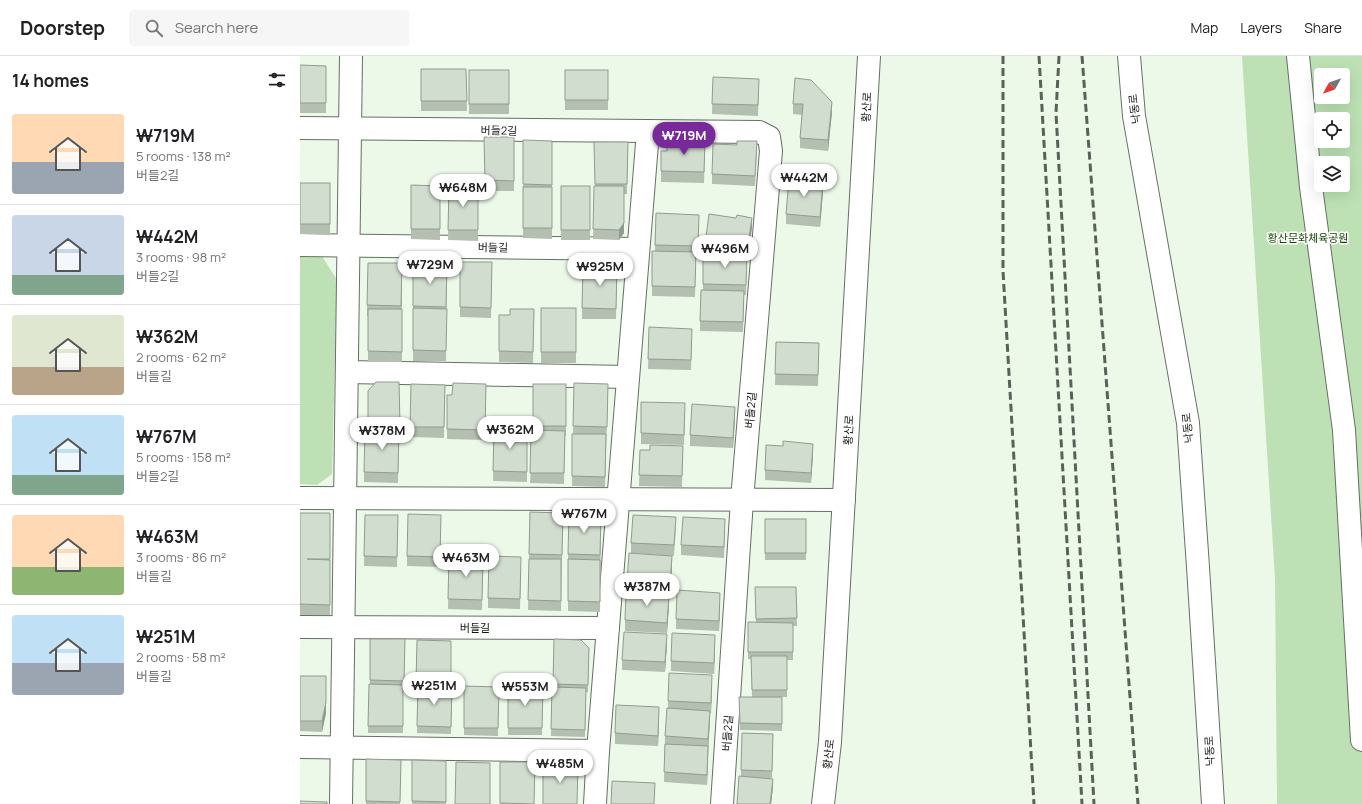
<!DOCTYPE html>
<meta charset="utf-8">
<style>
body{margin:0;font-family:Manrope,"Noto Sans KR",sans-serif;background:#f6f6f6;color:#202124;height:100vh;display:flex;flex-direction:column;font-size:15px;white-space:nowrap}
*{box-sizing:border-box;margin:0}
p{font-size:13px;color:#757577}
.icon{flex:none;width:22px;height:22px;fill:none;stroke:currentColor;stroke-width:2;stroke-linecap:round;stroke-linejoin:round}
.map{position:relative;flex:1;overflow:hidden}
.side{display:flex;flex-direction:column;background:#fff;width:300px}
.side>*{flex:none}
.needle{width:26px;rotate:230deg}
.buttons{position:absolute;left:1014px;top:12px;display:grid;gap:8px}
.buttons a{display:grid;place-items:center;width:36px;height:36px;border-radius:4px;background:#fff;box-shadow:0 4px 16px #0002;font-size:20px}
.price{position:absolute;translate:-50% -34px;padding:0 9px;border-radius:14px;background:#fff;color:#222;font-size:13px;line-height:26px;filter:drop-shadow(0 1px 2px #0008)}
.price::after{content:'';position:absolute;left:50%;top:24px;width:12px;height:9px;margin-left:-6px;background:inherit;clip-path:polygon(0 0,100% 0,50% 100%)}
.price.on{background:#782a9b;color:#fff}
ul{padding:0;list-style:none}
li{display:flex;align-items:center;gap:12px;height:100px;padding:0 12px}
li+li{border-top:1px solid #e0e0e0}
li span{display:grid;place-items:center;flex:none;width:112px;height:80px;border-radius:4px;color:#555}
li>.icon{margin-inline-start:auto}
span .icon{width:48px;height:48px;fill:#fffc;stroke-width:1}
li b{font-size:17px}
h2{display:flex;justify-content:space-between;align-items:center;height:48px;padding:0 12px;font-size:17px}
header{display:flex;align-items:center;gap:24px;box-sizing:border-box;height:56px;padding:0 20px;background:#fff;border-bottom:1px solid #e0e0e0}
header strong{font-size:19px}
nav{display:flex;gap:22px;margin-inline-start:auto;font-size:14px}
.search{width:280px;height:36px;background:#f6f6f6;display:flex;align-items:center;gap:10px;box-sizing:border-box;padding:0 14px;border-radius:4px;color:#757577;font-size:15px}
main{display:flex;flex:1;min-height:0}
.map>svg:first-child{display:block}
</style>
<header>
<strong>Doorstep</strong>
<div class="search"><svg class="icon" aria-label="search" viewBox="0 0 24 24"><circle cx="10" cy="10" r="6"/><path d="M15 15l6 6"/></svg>Search here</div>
<nav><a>Map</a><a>Layers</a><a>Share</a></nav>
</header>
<main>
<section class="side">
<h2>14 homes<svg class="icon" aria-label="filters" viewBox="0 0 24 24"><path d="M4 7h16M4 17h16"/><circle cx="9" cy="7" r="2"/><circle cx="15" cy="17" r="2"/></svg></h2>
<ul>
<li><span style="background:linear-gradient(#ffd9b3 60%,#9aa5b1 0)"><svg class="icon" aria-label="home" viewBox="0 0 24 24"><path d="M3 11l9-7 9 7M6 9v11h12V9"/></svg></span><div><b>₩719M</b><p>5 rooms · 138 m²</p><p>버들2길</p></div></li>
<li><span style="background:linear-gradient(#c9d6e8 75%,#7fa58c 0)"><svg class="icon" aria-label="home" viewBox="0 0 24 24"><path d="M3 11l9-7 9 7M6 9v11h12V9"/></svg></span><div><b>₩442M</b><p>3 rooms · 98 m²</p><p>버들2길</p></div></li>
<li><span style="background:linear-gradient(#dfe7d0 65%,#b9a48a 0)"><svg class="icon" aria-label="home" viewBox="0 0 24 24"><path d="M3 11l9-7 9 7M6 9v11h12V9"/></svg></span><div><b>₩362M</b><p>2 rooms · 62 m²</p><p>버들길</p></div></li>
<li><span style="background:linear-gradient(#bfe0f5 75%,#7fa58c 0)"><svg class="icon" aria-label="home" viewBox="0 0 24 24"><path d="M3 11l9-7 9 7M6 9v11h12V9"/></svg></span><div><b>₩767M</b><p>5 rooms · 158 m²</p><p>버들2길</p></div></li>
<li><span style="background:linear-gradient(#ffd9b3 65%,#8fb573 0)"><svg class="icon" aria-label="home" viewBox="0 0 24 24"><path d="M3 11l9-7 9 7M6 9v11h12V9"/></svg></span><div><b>₩463M</b><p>3 rooms · 86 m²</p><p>버들길</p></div></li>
<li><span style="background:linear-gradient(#bfe0f5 60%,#9aa5b1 0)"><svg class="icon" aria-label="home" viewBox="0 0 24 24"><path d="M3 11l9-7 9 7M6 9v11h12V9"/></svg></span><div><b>₩251M</b><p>2 rooms · 58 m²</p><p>버들길</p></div></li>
</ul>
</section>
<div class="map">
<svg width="1062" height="748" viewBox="0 0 1062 748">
<rect width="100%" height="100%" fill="#ecf9e9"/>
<g fill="#bde1b4" fill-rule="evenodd">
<path d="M942,0H1062V748H977L975,522ZM1021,19H1043V41H1021ZM1021,63H1043V85H1021ZM1021,107H1043V129H1021Z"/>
<path d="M0,200H22L37,224L32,418L17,429L0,428Z"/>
</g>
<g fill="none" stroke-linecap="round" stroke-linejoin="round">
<g stroke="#657063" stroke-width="24">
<g id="minor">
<path d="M829,0L834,60L888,367L898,511L913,748"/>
<path d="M998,0L1011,131L1044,374L1062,684"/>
<path d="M0,72L459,76L469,81L471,95L442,444L422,748"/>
<path d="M0,189L338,193"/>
<path d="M47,316L328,321"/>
<path d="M0,442L544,444"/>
<path d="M0,571L308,572"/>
<path d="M0,691L298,695"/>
<path d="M41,748L51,0"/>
<path d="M295,748L298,695L348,75"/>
</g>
</g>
<g stroke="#657063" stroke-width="24">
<path id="major" d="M523,748L530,686L569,0"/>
</g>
<use href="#minor" stroke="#fff" stroke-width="22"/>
<use href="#major" stroke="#fff" stroke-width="22"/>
<g stroke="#5a6158" stroke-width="3" stroke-dasharray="8 4" stroke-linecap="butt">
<path d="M703,0V215L734,748"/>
<path d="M739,0L782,748"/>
<path d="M759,0L756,57L794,748"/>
<path d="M782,0L838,748"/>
</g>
</g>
<g fill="#b4beb1">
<path d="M0,9L26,10V57H0Z"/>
<path d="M121,13H166L167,55H121Z"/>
<rect x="169" y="14" width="40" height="44"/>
<rect x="265" y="14" width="43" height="40"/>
<path d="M413,21L459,33L458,60L412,58Z"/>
<path d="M495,22L532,56L528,95L500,92V82L502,59L493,58V48Z"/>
<path d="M184,81H214V135H185Z"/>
<path d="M252,85V183L223,182V128Z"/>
<path d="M294,86H328L327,138H324V177L319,184L293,183L295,130Z"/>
<path d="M361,95L405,96L404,127L361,126Z"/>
<path d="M457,96L455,130L412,128V118Z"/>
<path d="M0,127H30V179L0,178Z"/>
<path d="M111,129L140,130V184L111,183Z"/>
<path d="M149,130L178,131V185L148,184Z"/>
<rect x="261" y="130" width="29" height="54"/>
<path d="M523,136L520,171L486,168V158Z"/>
<path d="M356,157L399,169L398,200H396L395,241L352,240V195H355Z"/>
<path d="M452,172L447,204L446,239H444L443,276L400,275V265L403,234V197H405V188Z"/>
<path d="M160,206H192L191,262L160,261Z"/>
<path d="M102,207V306H68V260H67V249Z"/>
<path d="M113,207L147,208L146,305H113Z"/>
<path d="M283,209L317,210L316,263H282Z"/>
<rect x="241" y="252" width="35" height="55"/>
<path d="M234,253L233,307L199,306V295L210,259Z"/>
<path d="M349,271L392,283L391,314L348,313Z"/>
<path d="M476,286L519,287L518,330L475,329Z"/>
<path d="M99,326L100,379H99L98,427L64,426V416L68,374V335Z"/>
<path d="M274,327L308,328L305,431L272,430Z"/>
<path d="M111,328L145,329L144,382L110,381Z"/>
<path d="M186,328L185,384L147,383V339H152Z"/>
<path d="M233,328H266V380H265L264,428L230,427L233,374Z"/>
<path d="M341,346L385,358L384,389L341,388Z"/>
<path d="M435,361L433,392L390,390V379Z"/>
<path d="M194,372L227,373V426L193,425Z"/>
<path d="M383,390L382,431L339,430L340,394H350Z"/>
<path d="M513,398L511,427L465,424V414Z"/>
<path d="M230,456L263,457L261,555L228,554L229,503Z"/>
<rect x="0" y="457" width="30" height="102"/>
<path d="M301,458L300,556L268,555V498Z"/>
<path d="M65,459H98L97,511L64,510Z"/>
<path d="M141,459L140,511L107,510V500Z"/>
<rect x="465" y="463" width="41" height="41"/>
<path d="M376,471L374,500L333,497L372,510L370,538L327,536V526L331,497V487Z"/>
<path d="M425,473L424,502L381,499V489Z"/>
<path d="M149,501L183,502L182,554L148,553Z"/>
<path d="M221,511L220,553L188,552V542Z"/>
<path d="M455,531H496L497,570H493V604H487V641H452L451,603H448V566L456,567Z"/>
<path d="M420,547L419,575L376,573V563Z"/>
<path d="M369,549L367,577L325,575V564Z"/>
<path d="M70,583H105L104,632H103V677H68L69,628H70Z"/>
<path d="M254,583L289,592L288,636H286L285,681L251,680L252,631H253Z"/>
<path d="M117,584L151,585V629H152L151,678L117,677L118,633H116Z"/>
<path d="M367,588L365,616L322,614V604Z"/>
<path d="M415,589L414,618L371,615V605Z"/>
<path d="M0,620L26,657L22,676L0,675Z"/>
<path d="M412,629L411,657H410L407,729L364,726L365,680L368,652V645Z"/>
<path d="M164,630L199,631L198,680L164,679Z"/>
<path d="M208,630L243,631L242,679H208Z"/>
<path d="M439,641H482V675L440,674Z"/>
<path d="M359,662L358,690L315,688V677Z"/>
<path d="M442,677L473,678L472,722H454L473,731L471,748H437L441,720Z"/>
<path d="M66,703L101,704L100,748H66Z"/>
<path d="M112,704L146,705V748H112Z"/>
<path d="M200,706H235L234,748H200Z"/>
</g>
<g fill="#929b90">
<path d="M532,46V56L528,95V84Z"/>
<path d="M523,126V136L520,171V161Z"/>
<path d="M324,141V177L319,184V174Z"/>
<path d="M452,162V172L447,204V194Z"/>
<path d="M435,351V361L433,392V382Z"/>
<path d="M513,388V398L511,427V417Z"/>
<path d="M372,500V510L370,538V528Z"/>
<path d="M420,537V547L419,575V565Z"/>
<path d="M369,539V549L367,577V567Z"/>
<path d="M367,578V588L365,616V606Z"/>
<path d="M415,579V589L414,618V607Z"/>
<path d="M412,619V629L411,657V647Z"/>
<path d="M26,630V657L22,676V665Z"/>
<path d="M359,651V662L358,690V680Z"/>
<path d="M410,655V665L408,693V683Z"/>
<path d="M408,690V701L407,729V719Z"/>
<path d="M473,723V731L471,748H470Z"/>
</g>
<g fill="#d1ddce" stroke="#929b90">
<path d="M0,9L26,10V47H0Z"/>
<path d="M121,13H166L167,45H121Z"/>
<rect x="169" y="14" width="40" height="34"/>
<rect x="265" y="14" width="43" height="30"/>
<path d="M413,21L459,23L458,49L412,48Z"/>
<path d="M495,22L511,24L532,46L528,84L500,82L503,48H493Z"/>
<path d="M184,81H214V125L185,124Z"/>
<path d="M223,84L252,85V129L223,128Z"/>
<path d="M367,84L405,85L404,116L361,115V95H367Z"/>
<path d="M437,85H457L455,120L412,118L413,88L437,89Z"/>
<path d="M294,86H328L327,128H295Z"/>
<path d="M489,123L523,126L520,161L486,158Z"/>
<rect x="0" y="127" width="30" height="41"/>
<path d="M111,129L140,130V173H111Z"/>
<path d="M149,130L178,131V174H148Z"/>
<rect x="261" y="130" width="29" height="44"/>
<path d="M294,130H324V167L319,174L293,173Z"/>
<rect x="223" y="131" width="29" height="41"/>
<path d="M356,157L399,159L398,190L355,189Z"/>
<path d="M409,158L436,162L437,159L452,162L447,194L405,188Z"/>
<path d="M352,195L396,196L395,231L352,230Z"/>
<path d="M403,197L447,198L446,229L403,228Z"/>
<path d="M160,206H192L191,252L160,251Z"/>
<path d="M68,207H102L101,250L67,249Z"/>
<path d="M113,207L147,208L146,251L113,250Z"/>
<path d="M283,209L317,210L316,253L282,252Z"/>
<path d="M401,234L444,235L443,266L400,265Z"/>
<path d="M113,252L147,253L146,295L113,294Z"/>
<rect x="241" y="252" width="35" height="44"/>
<path d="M68,253H102V296L68,295Z"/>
<path d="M210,253H234L233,296L199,295V259H210Z"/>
<path d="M349,271L392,273L391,304L348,303Z"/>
<path d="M476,286L519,287L518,319L475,318Z"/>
<path d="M76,326H99L100,369L68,368V335Z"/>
<path d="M153,327L186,328L185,374L147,373V339H152Z"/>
<path d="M274,327L308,328L307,371L273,370Z"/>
<path d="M111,328L145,329L144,371H110Z"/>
<rect x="233" y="328" width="33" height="42"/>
<path d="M341,346L385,347L384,379L341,377Z"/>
<path d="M392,348L435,351L433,382L390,379Z"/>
<path d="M194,372L227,373V416L193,415Z"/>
<path d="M65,374H99L98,417L64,416Z"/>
<path d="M231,374L265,375L264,417H230Z"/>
<path d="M272,378H306L305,421L272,420Z"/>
<path d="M483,385L513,388L511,417L465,414L466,389L483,390Z"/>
<path d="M350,389L383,390L382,420L339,419L340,394H350Z"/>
<path d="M230,456L263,457L262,499L229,498Z"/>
<path d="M0,457H30V503H7L30,504V549L0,548Z"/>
<path d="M269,457L301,458L300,499L268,498Z"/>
<path d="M108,458L141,459L140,501L107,500Z"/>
<path d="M65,459H98L97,501L64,500Z"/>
<path d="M333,459L376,461L374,489L331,487Z"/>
<path d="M383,461L425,463L424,491L381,489Z"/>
<rect x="465" y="463" width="41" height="34"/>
<path d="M329,497L372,500L370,528L327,526Z"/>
<path d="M189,500L221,501L220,543L188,542Z"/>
<path d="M149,501L183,502L182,544L148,543Z"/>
<path d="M229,503H261V545L228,544Z"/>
<path d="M268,503L300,504V546L268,545Z"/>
<path d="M455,531H496L497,562L456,563Z"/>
<path d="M377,534L420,537L419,565L376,563Z"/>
<path d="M326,536L369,539L367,567L325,564Z"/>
<path d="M448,566L493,567V596H448Z"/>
<path d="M324,576L367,578L365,606L322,604Z"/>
<path d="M372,577L415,579L414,607L371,605Z"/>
<path d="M70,583H105L104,625L70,624Z"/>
<path d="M254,583L281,584L289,592L288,629L253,628Z"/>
<path d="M117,584L151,585V627L116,626Z"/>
<path d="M451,600H487V634H452Z"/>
<path d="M369,617L412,619L411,647L368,645Z"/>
<path d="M0,620H26V646L22,665H0Z"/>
<path d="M69,628L103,629V670H68Z"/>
<path d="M118,628L152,629L151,671L117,670Z"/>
<path d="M164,630L199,631L198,672H164Z"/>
<path d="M208,630L243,631L242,672H208Z"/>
<path d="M252,631L286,632L285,674L251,673Z"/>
<path d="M439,641H482V668L440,667Z"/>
<path d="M316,649L359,651L358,680L315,677Z"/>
<path d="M367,652L410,655L408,683L365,680Z"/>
<path d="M442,677L473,678L472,715L441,714Z"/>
<path d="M365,688L408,690L407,719L364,716Z"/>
<path d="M66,703L101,704L100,746L66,745Z"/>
<path d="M112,704L146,705V746L112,745Z"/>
<path d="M156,706L190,707V748H155Z"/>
<path d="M200,706H235L234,748L200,747Z"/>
<path d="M243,707L278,708L277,748H243Z"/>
<path d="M439,720L473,723L470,748H437Z"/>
<path d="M312,725L355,727L354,748H311Z"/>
<path d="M0,745L27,746V748H0Z"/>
</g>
<g text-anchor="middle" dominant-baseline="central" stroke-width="3" stroke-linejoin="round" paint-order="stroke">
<g font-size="11" fill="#121611" stroke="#fff">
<text transform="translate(566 51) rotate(-87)">황산로</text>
<text transform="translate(834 53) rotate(-97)">낙동로</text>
<text transform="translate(199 74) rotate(1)">버들2길</text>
<text transform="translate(193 191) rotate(1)">버들길</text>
<text transform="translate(450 354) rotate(-85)">버들2길</text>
<text transform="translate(887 372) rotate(-96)">낙동로</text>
<text transform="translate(548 374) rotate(-87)">황산로</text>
<text x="175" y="571">버들길</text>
<text transform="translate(427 677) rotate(-86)">버들2길</text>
<text transform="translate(909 695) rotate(-93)">낙동로</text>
<text transform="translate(528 698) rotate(-84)">황산로</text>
</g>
<g font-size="11" fill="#174505" stroke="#fff">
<text x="1008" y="181">황산문화체육공원</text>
</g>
</g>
</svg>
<div class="buttons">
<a><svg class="needle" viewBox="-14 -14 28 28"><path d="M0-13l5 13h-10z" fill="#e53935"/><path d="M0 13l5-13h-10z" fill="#757577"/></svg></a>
<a><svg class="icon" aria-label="locate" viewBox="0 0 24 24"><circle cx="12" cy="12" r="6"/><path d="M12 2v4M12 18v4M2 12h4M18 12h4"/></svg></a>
<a><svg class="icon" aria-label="layers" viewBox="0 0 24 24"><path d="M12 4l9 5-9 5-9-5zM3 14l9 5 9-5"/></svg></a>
</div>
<b class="price on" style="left:384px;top:100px">₩719M</b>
<b class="price" style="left:504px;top:142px">₩442M</b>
<b class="price" style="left:163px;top:152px">₩648M</b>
<b class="price" style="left:425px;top:213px">₩496M</b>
<b class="price" style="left:130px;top:229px">₩729M</b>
<b class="price" style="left:300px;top:231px">₩925M</b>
<b class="price" style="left:210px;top:394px">₩362M</b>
<b class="price" style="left:82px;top:395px">₩378M</b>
<b class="price" style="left:284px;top:478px">₩767M</b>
<b class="price" style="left:166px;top:522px">₩463M</b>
<b class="price" style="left:347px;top:551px">₩387M</b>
<b class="price" style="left:134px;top:650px">₩251M</b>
<b class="price" style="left:225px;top:651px">₩553M</b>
<b class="price" style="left:260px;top:728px">₩485M</b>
</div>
</main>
